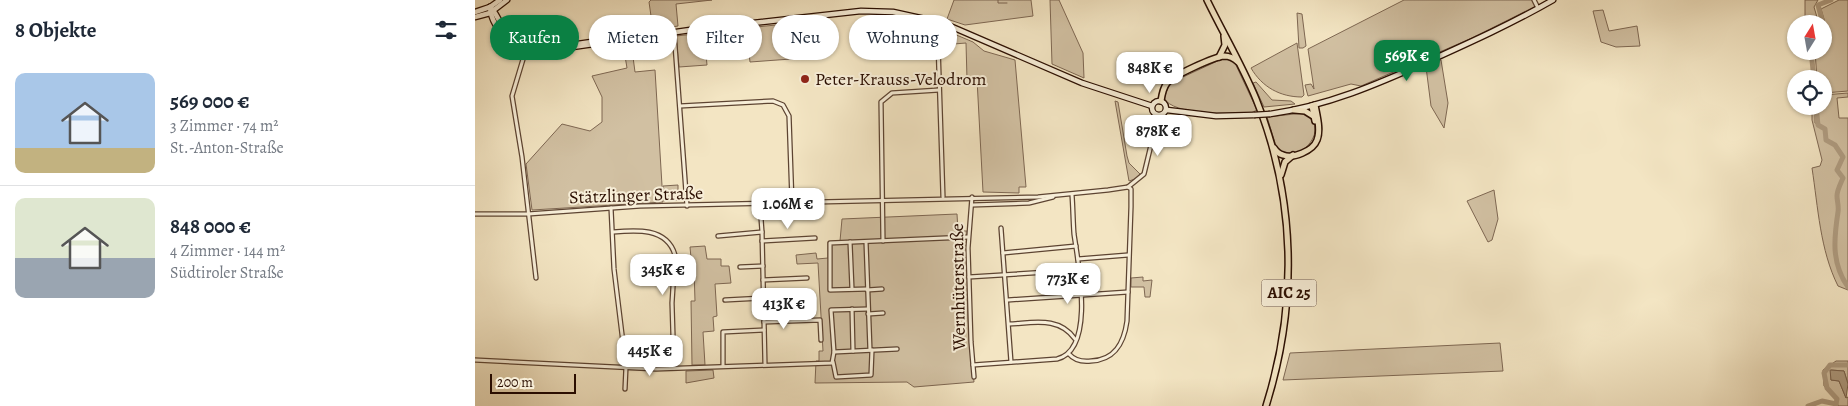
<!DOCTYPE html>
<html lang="de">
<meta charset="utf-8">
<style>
body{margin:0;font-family:Alegreya,serif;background:#f2f2f3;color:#1f2937;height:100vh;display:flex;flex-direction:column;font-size:19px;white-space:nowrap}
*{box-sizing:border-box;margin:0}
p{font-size:16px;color:#747a83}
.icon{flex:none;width:28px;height:28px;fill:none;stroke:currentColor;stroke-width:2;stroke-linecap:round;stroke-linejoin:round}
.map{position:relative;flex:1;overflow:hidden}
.sheet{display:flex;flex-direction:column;background:#fff;width:475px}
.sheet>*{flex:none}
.guide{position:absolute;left:15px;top:15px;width:475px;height:45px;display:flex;gap:10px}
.needle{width:32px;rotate:11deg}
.fabs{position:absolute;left:1312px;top:15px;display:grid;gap:10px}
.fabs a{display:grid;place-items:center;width:45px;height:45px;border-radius:50%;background:#fff;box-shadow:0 1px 4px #0004;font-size:25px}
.scale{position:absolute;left:15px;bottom:12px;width:86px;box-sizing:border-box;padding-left:5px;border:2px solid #2b0e01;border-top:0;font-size:14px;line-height:18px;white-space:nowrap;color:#2b0e01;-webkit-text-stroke:4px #f7eed8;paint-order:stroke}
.price{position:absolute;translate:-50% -42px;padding:0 11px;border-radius:10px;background:#fff;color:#222;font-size:16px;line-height:32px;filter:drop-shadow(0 1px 2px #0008)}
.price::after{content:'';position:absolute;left:50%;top:30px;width:15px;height:11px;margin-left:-8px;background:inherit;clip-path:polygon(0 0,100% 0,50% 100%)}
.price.active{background:#0b8043;color:#fff}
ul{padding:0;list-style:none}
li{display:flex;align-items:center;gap:15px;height:125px;padding:0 15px}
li+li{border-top:1px solid #e0e1e3}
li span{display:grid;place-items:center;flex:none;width:140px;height:100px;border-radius:10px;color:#555}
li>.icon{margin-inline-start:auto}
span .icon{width:60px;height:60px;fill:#fffc;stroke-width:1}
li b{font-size:21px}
h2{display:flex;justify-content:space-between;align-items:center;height:60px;padding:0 15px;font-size:21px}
.tag{padding:0 18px;border-radius:22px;background:#fff;box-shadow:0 1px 4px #0004;font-size:18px;line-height:45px}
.tag.active{background:#0b8043;color:#fff}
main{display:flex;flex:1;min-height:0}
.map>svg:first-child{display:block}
</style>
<main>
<section class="sheet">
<h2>8 Objekte<svg class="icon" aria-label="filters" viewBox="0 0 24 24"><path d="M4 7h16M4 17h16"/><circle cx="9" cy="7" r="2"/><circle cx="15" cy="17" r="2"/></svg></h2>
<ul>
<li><span style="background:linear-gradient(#a9c7e8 75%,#c2b280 0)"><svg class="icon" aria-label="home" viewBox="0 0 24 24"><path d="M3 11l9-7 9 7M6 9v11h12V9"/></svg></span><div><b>569 000 €</b><p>3 Zimmer · 74 m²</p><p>St.-Anton-Straße</p></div></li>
<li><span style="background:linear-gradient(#dfe7d0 60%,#9aa5b1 0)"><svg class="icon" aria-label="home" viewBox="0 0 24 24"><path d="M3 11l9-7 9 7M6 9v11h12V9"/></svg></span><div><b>848 000 €</b><p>4 Zimmer · 144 m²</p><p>Südtiroler Straße</p></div></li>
</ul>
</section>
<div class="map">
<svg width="1373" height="406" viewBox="0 0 1373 406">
<rect width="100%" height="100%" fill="#f3e5c3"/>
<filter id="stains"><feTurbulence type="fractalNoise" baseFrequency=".004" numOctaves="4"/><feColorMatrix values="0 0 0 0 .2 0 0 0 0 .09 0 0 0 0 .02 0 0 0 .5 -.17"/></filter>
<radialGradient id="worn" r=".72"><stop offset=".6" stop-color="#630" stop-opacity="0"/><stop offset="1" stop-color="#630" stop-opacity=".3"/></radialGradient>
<g fill="#d1c0a2" stroke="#7e6752">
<path d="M176,0H237L201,4L203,26L178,30L174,2Z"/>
<path d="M479,0H556L558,16L490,25L472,19Z"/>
<path d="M575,0H584L608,53L609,78L577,64Z"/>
<path d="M929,0H1058L1061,6L997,38L886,86L876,84L833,96L830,85L836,84L839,89L833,49Z"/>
<path d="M1330,0H1343L1339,7L1344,24H1330Z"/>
<path d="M1364,0H1373V91L1349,93V79H1342L1340,51H1349V35L1352,29L1346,9Z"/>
<path d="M1128,10L1134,31L1162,26L1165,46L1141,47L1126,42L1118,11Z"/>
<path d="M822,13L827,14L831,46L828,48H824Z"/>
<path d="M396,16H404L407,50L399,51Z"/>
<path d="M341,21L344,57L275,62L271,28Z"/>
<path d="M472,31L498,42L509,51L540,60L551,187H544V193L508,192L502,79H492L491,43L466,45L467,37Z"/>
<path d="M229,33L232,65L204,67L201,36Z"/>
<path d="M156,42L160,72L180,70L188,202L57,210L51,164L87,124L115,131L127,122V97L117,76L152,68L148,44Z"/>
<path d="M822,43L829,95L827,97C805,97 787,87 776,68Z"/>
<path d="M749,58L759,61L782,110L776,113C756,113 698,116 689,98L695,83Z"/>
<path d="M966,60L973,103L969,128L956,106L951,67Z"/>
<path d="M781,82L797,100L816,101L820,104L789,107L778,83Z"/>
<path d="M1373,93V97L1362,98L1364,118H1373V290L1363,286C1345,250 1343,207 1337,168L1345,166L1347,160L1337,120V106H1340V123L1343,124V106H1349V95Z"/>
<path d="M640,101L643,102L652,156L654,163L665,174L663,178L654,181Z"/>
<path d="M829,113C856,125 829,162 807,153L801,146L792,117Z"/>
<path d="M203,185V200L189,201L188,186Z"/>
<path d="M1019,190L1023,219L1017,240L1013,242L992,201Z"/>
<path d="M482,214L483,231H492L493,319L499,382L439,387L432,382L340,383L341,361H344V351H348L343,263L322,264L321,255L341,253L342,259L353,258V242L365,241L367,219Z"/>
<path d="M230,246L232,259H246V266H254L256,283L240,284L242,316L238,317L239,331L228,332L230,365H217L216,301H220L219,269H217L215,247Z"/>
<path d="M668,277V281L677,280L675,297H670L669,287H656V278Z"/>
<path d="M1025,343L1028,371L808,380L815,353Z"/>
<path d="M1361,361H1373V384L1369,371L1356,370V380L1364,381L1371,398L1373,397V406H1363L1362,400L1349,386L1348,370Z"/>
<path d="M238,370L239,378L211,383V371Z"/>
</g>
<path fill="#af9c81" stroke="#7a634e" d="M1355,370L1369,371L1373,384L1371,398L1364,381L1356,380Z"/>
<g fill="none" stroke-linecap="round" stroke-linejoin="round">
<path stroke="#7a634e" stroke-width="1" d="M523,0V3H532"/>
<g stroke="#af9c81" stroke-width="5">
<path d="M1348,24L1343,5L1356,0"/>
<path d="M1336,51L1339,79"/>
<path d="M1341,106L1343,125L1350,129L1351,140L1360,145L1368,157L1362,170L1368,178C1366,183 1362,190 1362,196C1362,201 1364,206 1363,212C1359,238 1356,263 1373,287"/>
<path d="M1333,406L1347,401L1361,404L1362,399L1352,388L1349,373L1355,365H1373"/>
</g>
<g stroke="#5d4432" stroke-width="5.5">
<g id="street">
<path d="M1059,0L1063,8"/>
<path d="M468,23L463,43L468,197"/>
<path d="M199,32L212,206"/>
<path d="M52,46L37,96L47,157L61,278"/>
<path d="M205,106L298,101L308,105L314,116L317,202"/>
<path d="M497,197L493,248L496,342L499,377"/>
<path d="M497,205L554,203L578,197"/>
<path d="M136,208L139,269L151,367L150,389"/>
<path d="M0,214H53L165,206L563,197L633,190L653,187L669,174L683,116"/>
<path d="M526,228L536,362"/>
<path d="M138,232C160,230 192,227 200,255L197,303L199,368"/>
<path d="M287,232L290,364"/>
<path d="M243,236L287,232L285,204"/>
<path d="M287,241L340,238"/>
<path d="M408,241L406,102L417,93L464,90"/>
<path d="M375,242L377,289"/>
<path d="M391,242L395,350"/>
<path d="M528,253L601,246"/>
<path d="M603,259L653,255"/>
<path d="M265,267L288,266"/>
<path d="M494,277L604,270"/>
<path d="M288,280L332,278"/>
<path d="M392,289L355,290V243L493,237"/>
<path d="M392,290L407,289"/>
<path d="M250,300L288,298"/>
<path d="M533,300L653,292"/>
<path d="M377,309L378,351"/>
<path d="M393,314L408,313"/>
<path d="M289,322L345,320L346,340"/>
<path d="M534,324C558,323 584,316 600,339"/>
<path d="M359,352L422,349"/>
<path d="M594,354C600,361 607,362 616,361C640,360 649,343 652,321L656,207V189L653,187"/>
<path d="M0,360L181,369L357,363L359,352L356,310L393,309"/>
<path d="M358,362L361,377L396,375L397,350"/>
<path d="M498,365L582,359C621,350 603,262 599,234C598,221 598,208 597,195"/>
<path d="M248,366V332L289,330"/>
</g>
</g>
<g stroke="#2b0e01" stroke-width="7">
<g id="secondary">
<path d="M15,7C17,34 45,50 70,51L215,30L386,11L418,12L468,23L607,83L677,106"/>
<path d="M15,7C21,12 23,20 28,27C41,44 62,50 82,47L192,31L198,32"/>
<path d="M0,12L15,7L25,0"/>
<path d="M0,17L15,13L32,0"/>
<circle cx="684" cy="108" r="7"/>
<path d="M692,110L741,116L779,115"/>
<path d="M795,114C852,106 903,84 954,61C996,42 1038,23 1078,0"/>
</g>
</g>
<g stroke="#2b0e01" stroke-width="8">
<g id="primary">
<path d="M732,0C748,33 767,65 781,99C821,198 823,304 791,406"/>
<path d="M744,57L750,45L749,36"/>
<path d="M686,101C687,94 688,88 692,83C699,75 739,57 749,56C755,56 759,58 763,62"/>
<path d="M837,106L840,121"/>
<path d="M819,110L830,111L838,116"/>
<path d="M799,148C801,151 804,154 808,155C818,159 838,151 842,140C846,130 842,116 840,105"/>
<path d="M806,175L810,162L818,155"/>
</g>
</g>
<use href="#street" stroke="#f7eed8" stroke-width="3"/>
<use href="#secondary" stroke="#f7eed8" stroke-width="4.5"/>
<use href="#primary" stroke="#f3e5c3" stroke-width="5"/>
<g stroke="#2b0e01" stroke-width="7" stroke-linecap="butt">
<path id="secondary-bridge" d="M779,115L795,114"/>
</g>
<use href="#secondary-bridge" stroke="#f7eed8" stroke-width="4.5"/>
</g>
<circle fill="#8f2418" stroke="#f7eed8" stroke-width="2" cx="330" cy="79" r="5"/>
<g text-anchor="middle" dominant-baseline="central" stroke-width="4" stroke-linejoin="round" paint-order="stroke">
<rect fill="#f7eed8" stroke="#685142" stroke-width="1" x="786.5" y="279.5" width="55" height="27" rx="4"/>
<g font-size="16" font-weight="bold" fill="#2b0e01">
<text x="814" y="293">AIC 25</text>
</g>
<g font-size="18" fill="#2b0e01" stroke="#f7eed8" text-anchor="start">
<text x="340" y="79">Peter-Krauss-Velodrom</text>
</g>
<g font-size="18" fill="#2b0e01" stroke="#f7eed8">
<text transform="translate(161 195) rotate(-2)">Stätzlinger Straße</text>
<text transform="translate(483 287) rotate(-91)">Wernhüterstraße</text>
</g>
</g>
<rect width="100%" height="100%" filter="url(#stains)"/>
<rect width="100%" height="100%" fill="url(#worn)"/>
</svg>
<div class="fabs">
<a><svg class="needle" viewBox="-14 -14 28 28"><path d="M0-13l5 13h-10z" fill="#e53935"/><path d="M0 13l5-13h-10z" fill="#747a83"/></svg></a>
<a><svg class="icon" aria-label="locate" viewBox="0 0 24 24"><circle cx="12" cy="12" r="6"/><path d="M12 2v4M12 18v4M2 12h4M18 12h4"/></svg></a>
</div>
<div class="scale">200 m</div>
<b class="price active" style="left:932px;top:82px">569K €</b>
<b class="price" style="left:675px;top:94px">848K €</b>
<b class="price" style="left:683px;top:157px">878K €</b>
<b class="price" style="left:313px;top:230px">1.06M €</b>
<b class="price" style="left:188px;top:296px">345K €</b>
<b class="price" style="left:593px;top:305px">773K €</b>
<b class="price" style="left:309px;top:330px">413K €</b>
<b class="price" style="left:175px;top:377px">445K €</b>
<div class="guide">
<a class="tag active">Kaufen</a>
<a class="tag">Mieten</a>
<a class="tag">Filter</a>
<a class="tag">Neu</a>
<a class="tag">Wohnung</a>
</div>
</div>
</main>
